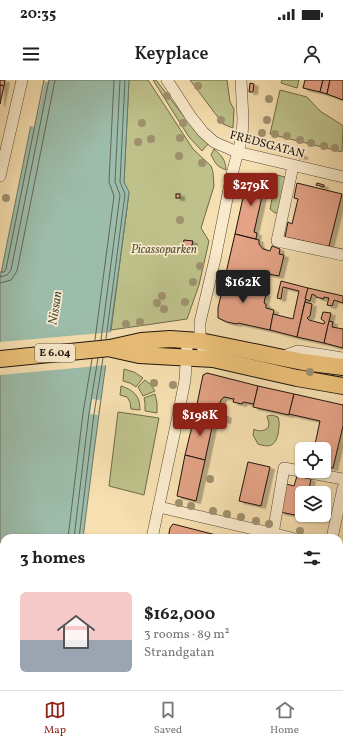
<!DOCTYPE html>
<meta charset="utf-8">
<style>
body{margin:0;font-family:Vollkorn,serif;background:#f6f6f6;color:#222;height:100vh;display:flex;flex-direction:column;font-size:15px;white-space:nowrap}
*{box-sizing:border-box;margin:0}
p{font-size:13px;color:#767676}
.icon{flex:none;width:22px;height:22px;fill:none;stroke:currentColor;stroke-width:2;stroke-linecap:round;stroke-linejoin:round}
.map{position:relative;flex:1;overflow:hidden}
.side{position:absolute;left:0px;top:454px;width:343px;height:156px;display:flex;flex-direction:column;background:#fff;border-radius:12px 12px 0 0;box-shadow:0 1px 3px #0004}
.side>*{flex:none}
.buttons{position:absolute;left:295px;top:362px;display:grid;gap:8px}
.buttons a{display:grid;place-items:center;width:36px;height:36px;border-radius:6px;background:#fff;box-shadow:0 1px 3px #0004;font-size:20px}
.price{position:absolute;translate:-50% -34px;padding:0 9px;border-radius:4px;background:#8f2418;color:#fff;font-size:13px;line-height:26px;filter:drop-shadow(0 1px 2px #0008)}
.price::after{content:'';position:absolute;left:50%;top:24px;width:12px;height:9px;margin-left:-6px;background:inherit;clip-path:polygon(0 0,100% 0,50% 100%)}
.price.on{background:#222;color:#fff}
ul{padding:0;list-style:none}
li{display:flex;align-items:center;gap:12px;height:100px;padding:0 20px}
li+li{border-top:1px solid #e0e0e0}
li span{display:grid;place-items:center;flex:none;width:112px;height:80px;border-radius:6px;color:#555}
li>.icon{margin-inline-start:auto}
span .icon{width:48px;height:48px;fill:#fffc;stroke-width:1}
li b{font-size:17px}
h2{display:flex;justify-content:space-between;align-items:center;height:48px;padding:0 20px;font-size:17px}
.status{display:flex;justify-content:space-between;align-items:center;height:28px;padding:0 20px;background:#fff;direction:ltr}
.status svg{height:11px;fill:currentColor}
header{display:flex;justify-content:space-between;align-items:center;height:52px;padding:0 20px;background:#fff;font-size:18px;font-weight:600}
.dock{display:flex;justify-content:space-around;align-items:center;height:56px;border-top:1px solid #e0e0e0;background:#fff;font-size:11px;color:#767676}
.dock a{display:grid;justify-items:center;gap:2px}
.dock .on{color:#8f2418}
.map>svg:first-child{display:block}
</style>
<div class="status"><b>20:35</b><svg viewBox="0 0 49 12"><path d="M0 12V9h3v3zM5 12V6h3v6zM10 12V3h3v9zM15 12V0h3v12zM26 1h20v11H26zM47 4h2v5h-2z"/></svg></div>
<header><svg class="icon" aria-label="menu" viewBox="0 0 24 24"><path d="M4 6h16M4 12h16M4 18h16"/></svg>Keyplace<svg class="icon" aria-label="person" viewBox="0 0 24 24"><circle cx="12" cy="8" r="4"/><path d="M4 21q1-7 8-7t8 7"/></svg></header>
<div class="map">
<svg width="343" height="610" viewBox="0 0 343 610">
<defs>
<filter id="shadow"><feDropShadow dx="4.5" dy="2.5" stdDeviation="0" flood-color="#0004"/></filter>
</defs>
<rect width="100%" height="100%" fill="#f6dfb0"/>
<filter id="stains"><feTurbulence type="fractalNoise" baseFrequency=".005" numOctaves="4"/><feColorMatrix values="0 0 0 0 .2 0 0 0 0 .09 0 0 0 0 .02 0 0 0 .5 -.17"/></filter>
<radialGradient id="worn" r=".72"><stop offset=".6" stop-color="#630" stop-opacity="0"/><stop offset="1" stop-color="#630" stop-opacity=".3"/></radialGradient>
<g fill="#bec18a" stroke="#6e6a4b">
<path d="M129,0H148L193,69L211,86L213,92L214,106L201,148L209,161L199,205L187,239L111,250L129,113L124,102Z"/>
<path d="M153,0H156L196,52L208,64L202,71L189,57Z"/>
<path d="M190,0H227L230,22L234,29L233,48L223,44Z"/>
<path d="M282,0H299L297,8L281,3Z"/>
<path d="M280,10L307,17L320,31L342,45L343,47L342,72L270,54Z"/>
<path d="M214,69C221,75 226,80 226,90C216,86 216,84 211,75Z"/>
<path d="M277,95L289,98L281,133H275L270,129Z"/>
<path d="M124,289L134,292L143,298L136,307L130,303L123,301Z"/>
<path d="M145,300L151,305L155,311L143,316L138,307Z"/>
<path d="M121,306C134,310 140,316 140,330L131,329L130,322L127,317L120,315Z"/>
<path d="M155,314L157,323V333L145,331V323L144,318Z"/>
<path d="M118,332L159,338L144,415L109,406Z"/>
<path d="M272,335L278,337C280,343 279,347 278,354C275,366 270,368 258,364L253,355L254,349C259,352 263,351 268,348L269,343L267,336Z"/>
</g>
<path fill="#9dbdab" stroke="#6b796b" d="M40,0H129L124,102L129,112C114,228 97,343 83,458H4V606H65V610H0V198Z"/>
<g fill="#f6dfb0">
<path d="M38,0H49V2H45L35,47L29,46Z"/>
<path d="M113,252L108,285L0,295V262Z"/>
<path d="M92,319L100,320L98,335L90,334Z"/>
</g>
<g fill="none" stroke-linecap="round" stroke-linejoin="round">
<g stroke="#5e685c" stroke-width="1">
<path d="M0,192H4L6,189L44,0"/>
<path d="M0,197L7,195L11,190L49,0"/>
<path d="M0,203L11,200L17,191L55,0"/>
<path d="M106,259L125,114L120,102L125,0"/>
<path d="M95,260L114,116L109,102L114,0"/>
<path d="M101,260L120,115L115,102L120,0"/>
<path d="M68,458L83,333L92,279"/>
<path d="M74,458L89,333L98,278"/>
<path d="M79,458L94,334L103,278"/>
</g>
</g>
<g fill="#e4a286" stroke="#1f140c" filter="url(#shadow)">
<path d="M0,0H5L4,6L0,5Z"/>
<path d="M305,0H323L320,12L303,8Z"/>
<path d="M323,0H330L327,14L320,12Z"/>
<path d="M330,0H343V20L327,14Z"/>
<path d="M250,3L254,4L253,12H249Z"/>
<path d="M0,5L4,6L0,24Z"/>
<path d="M296,73L304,75L303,77L295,76Z"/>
<path d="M248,95L266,99L254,152L257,153L256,159L235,154Z"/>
<path d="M297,103L342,114L329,166H327L326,171L322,170V165L285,157L288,142L292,144L298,119L294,118Z"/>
<path d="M317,103L324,105V107L316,105Z"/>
<rect x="176" y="114" width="4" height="4"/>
<path d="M235,154L259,160V164L263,169L270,171L272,166L280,169L279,174L284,175L279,196L258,192L251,196V199L226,193Z"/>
<path d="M184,160L193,161L191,169L183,167Z"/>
<path d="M226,193L250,199L248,208L251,211L266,214L264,223L266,224V228L274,230L270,250L238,243L237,244L227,242L218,238V228Z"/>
<path d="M281,201L308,208L297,257L270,250L273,234L293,239L299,211L283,207L281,219L277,218Z"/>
<path d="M308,208L343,216V223L334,220L332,226L327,225L329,218L324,217V219L316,217V216L312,214L310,221L305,219Z"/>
<path d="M305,222L312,224L310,236L307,238L309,240L324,244L325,242L321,239L323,232L331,233L324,263L297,257Z"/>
<path d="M329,241L333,242L332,247L343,249V268L324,263Z"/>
<path d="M207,293L258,306L254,324L243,322L242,324L233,322L234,319L224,317L221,320L219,325L216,324L214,334L226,335L227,336L226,341L195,334L203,295Z"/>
<path d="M258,306L294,314L289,335L253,327Z"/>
<path d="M294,314L343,325V346L333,388L324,386V369H314L320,341L289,334Z"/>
<path d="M195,334L214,338L205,380L185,375Z"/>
<path d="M185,375L205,380L196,421L177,416Z"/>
<path d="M248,382L270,387L261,426L239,421Z"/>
<path d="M297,396L311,399L309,409L316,411V413H302V435H311L310,438L280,432L286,404L294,406Z"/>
<path d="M173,444L224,457V458H168L170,448Z"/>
<path d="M343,486V524L339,523V494L340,487Z"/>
<path d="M339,523L343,524V554L341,564L339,563Z"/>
<path d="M339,563L343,564L341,579L339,580Z"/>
<path d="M339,583L343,584V604L339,603Z"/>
<path d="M135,606H160L159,608L154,607L153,610H134Z"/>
<path d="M160,606H185L184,610H159Z"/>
<path d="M185,606H229L236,607L235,610H184Z"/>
</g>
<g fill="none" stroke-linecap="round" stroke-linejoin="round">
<g stroke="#554735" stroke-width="12">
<g id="minor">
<path d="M167,0L191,37L203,52L214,62L237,72L343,97"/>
<path d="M293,86L277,161L343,175"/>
<path d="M0,96L22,0"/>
<path d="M281,277L298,271L343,278"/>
<path d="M213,279L203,269L200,261V242L215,179L232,94L242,57L243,39L241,0"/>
<path d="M159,427L292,458"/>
<path d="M273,454L284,388L343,399"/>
<path d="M152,458L178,336L185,300L187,267L183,259"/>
<path d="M332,458L343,408"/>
<path d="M339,469L343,470"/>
<path d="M284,606L298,610"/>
<path d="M118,610L119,606"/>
</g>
</g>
<g stroke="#1f140c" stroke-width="18">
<g id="highway">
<path d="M112,269L139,275L213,279L297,298L343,306"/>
<path d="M0,279L110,268L141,261L170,259L200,261L303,282L343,287"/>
</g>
</g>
<use href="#minor" stroke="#f9eacc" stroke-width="11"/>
<use href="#highway" stroke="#ebc078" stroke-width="16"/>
</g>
<g fill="#9f916e">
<circle cx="198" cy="6" r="4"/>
<circle cx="167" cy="16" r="4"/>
<circle cx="269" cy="19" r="4"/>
<circle cx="221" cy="40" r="4"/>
<circle cx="267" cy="40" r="4"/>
<circle cx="142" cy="43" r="4"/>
<circle cx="183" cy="43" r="4"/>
<circle cx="262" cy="53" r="4"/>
<circle cx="275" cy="54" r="4"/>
<circle cx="287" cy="56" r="4"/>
<circle cx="180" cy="58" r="4"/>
<circle cx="151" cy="59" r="4"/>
<circle cx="300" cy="60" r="4"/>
<circle cx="138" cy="62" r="4"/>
<circle cx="311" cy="63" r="4"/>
<circle cx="324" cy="66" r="4"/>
<circle cx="335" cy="68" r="4"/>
<circle cx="179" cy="76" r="4"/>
<circle cx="202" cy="83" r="4"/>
<circle cx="6" cy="118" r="4"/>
<circle cx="180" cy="140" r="4"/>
<circle cx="200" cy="186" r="4"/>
<circle cx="193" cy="202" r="4"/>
<circle cx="162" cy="216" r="4"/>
<circle cx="185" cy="222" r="4"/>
<circle cx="157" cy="223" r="4"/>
<circle cx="164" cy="229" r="4"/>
<circle cx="140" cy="242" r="4"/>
<circle cx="126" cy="244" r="4"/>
<circle cx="310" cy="292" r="4"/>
<circle cx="154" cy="303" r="4"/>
<circle cx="173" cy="305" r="4"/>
<circle cx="210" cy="399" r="4"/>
<circle cx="179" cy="423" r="4"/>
<circle cx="191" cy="426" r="4"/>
<circle cx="213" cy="431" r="4"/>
<circle cx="227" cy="434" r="4"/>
<circle cx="241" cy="437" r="4"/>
<circle cx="256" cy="441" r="4"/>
<circle cx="269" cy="444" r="4"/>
<circle cx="300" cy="451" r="4"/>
</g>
<g text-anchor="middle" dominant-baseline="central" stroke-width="3.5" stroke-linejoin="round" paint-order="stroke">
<rect fill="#f9eacc" stroke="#605446" stroke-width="1" x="35" y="264" width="40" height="18" rx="3"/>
<g font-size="11" font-weight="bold" fill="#1f140c">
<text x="55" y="273">E 6.04</text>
</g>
<g font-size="12" fill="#1f140c" stroke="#f9eacc">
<text transform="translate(267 65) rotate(15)">FREDSGATAN</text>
</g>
<g font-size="12" font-style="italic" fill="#575138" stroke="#f9eacc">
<text x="164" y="170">Picassoparken</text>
</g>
<g font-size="13" font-style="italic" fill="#4b4f44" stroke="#f9eacc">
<text transform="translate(56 228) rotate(-81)">Nissan</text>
</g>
</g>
<rect width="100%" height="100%" filter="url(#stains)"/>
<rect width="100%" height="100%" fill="url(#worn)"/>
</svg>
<div class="buttons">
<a><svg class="icon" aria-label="locate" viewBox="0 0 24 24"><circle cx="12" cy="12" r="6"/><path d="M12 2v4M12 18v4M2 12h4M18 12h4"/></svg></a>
<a><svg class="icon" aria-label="layers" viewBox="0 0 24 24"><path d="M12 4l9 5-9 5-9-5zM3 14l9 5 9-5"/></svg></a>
</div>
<b class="price" style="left:251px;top:127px">$279K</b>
<b class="price on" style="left:243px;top:224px">$162K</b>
<b class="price" style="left:200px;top:357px">$198K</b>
<section class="side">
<h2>3 homes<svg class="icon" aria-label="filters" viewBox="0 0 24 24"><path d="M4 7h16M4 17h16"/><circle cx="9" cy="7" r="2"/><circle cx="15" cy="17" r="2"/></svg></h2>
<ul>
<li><span style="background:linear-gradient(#f6c9c9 60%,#9aa5b1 0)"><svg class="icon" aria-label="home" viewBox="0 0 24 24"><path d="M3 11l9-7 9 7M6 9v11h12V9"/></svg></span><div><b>$162,000</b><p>3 rooms · 89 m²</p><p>Strandgatan</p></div></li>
</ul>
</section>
</div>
<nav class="dock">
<a class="on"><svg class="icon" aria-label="map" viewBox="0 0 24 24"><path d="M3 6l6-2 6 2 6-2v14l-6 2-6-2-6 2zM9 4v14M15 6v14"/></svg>Map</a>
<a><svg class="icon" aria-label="saved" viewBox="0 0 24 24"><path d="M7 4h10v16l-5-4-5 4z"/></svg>Saved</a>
<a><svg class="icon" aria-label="home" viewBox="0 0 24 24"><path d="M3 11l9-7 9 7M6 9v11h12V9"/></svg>Home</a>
</nav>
